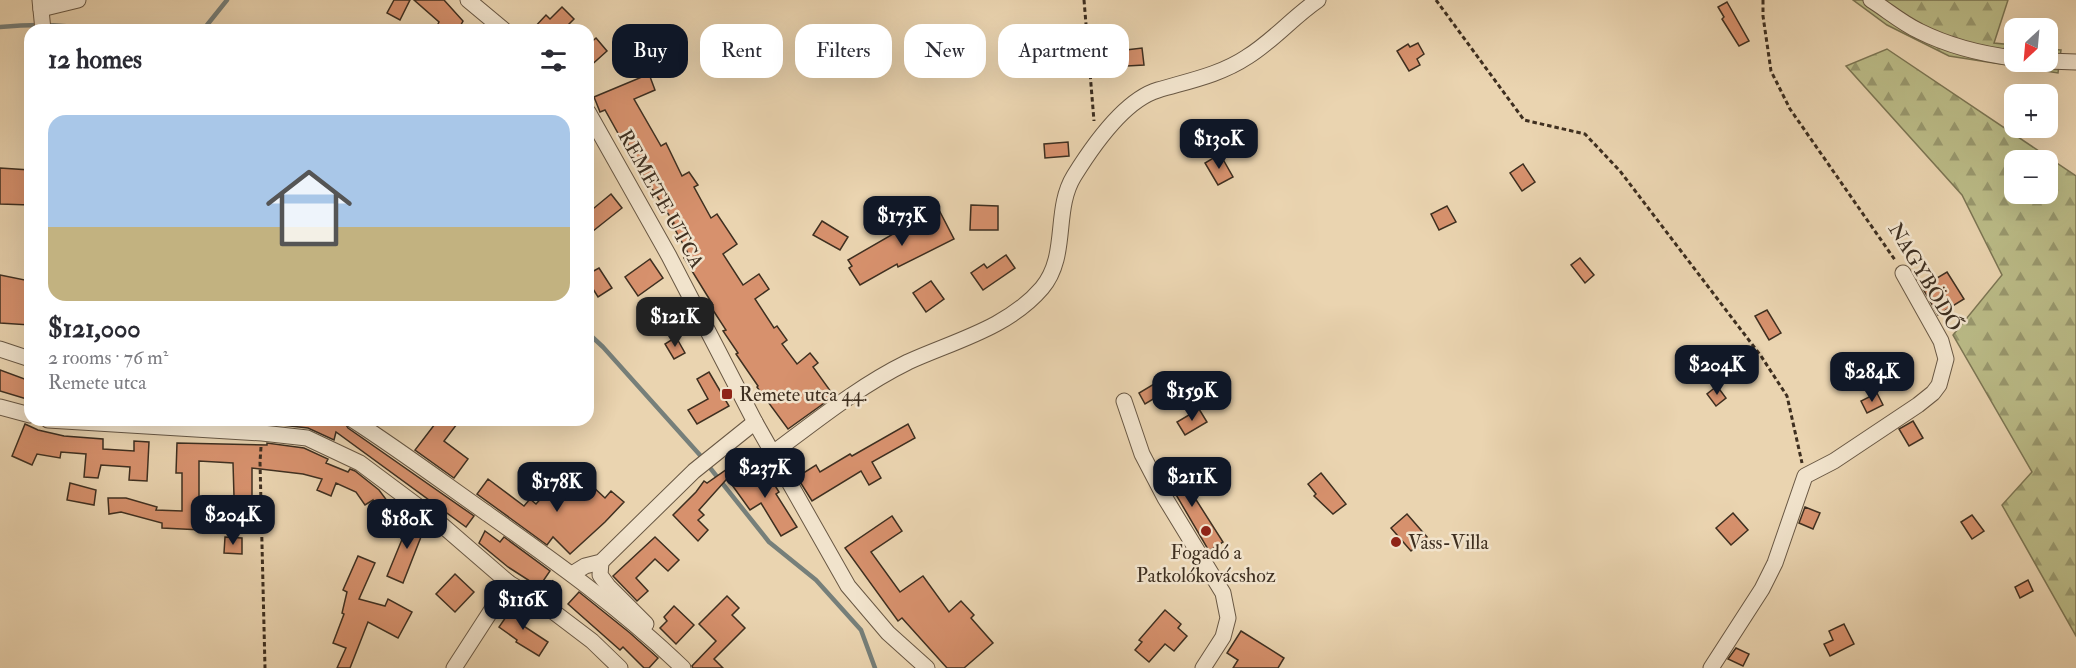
<!DOCTYPE html>
<meta charset="utf-8">
<style>
body{margin:0;font-family:"IM FELL Double Pica",serif;background:#f2f2f3;color:#2b2b33;height:100vh;display:flex;flex-direction:column;font-size:22px;white-space:nowrap}
*{box-sizing:border-box;margin:0}
p{font-size:20px;color:#7c7c81}
.icon{flex:none;width:33px;height:33px;fill:none;stroke:currentColor;stroke-width:2;stroke-linecap:round;stroke-linejoin:round}
.map{position:relative;flex:1;overflow:hidden}
.sheet{position:absolute;left:24px;top:24px;width:570px;height:402px;display:flex;flex-direction:column;background:#fff;border-radius:18px;box-shadow:0 6px 24px #0002}
.sheet>*{flex:none}
.top-card{position:absolute;left:612px;top:24px;width:570px;height:54px;display:flex;gap:12px}
.needle{width:39px;rotate:206deg}
.tools{position:absolute;left:2004px;top:18px;display:grid;gap:12px}
.tools a{display:grid;place-items:center;width:54px;height:54px;border-radius:12px;background:#fff;box-shadow:0 6px 24px #0002;font-size:30px}
.price{position:absolute;translate:-50% -51px;padding:0 14px;border-radius:12px;background:#111827;color:#fff;font-size:20px;line-height:39px;filter:drop-shadow(0 2px 3px #0008)}
.price::after{content:'';position:absolute;left:50%;top:36px;width:18px;height:14px;margin-left:-9px;background:inherit;clip-path:polygon(0 0,100% 0,50% 100%)}
.price.active{background:#222;color:#fff}
ul{padding:0;list-style:none}
li{display:grid;align-content:center;gap:12px;height:318px;padding:0 24px}
li+li{border-top:2px solid #e1e1e2}
li span{display:grid;place-items:center;height:186px;border-radius:18px;color:#555}
li>.icon{margin-inline-start:auto}
span .icon{width:108px;height:108px;fill:#fffc;stroke-width:1}
li b{font-size:26px}
h2{display:flex;justify-content:space-between;align-items:center;height:72px;padding:0 24px;font-size:26px}
.pill{padding:0 21px;border-radius:18px;background:#fff;box-shadow:0 6px 24px #0002;font-size:21px;line-height:54px}
.pill.active{background:#111827;color:#fff}
.map>svg:first-child{display:block}
</style>
<div class="map">
<svg width="2076" height="668" viewBox="0 0 2076 668">
<defs>
<pattern id="forest-firs" width="22" height="20" patternUnits="userSpaceOnUse" patternTransform="scale(1.5)"><rect width="22" height="20" fill="#bbbc88"/><path d="M5 1l3.5 6h-7zM16 11l3.5 6h-7z" fill="#99996f"/></pattern>
</defs>
<rect width="100%" height="100%" fill="#ead4b0"/>
<filter id="stains"><feTurbulence type="fractalNoise" baseFrequency=".00333" numOctaves="4"/><feColorMatrix values="0 0 0 0 .2 0 0 0 0 .09 0 0 0 0 .02 0 0 0 .5 -.17"/></filter>
<radialGradient id="worn" r=".72"><stop offset=".6" stop-color="#630" stop-opacity="0"/><stop offset="1" stop-color="#630" stop-opacity=".3"/></radialGradient>
<g fill="url(#forest-firs)" stroke="#7c7654" stroke-width="1.5" fill-rule="evenodd">
<path d="M1853,0H2008L1994,43L2014,45V62H2048V49L2061,50L2058,73L1949,56L1887,25Z"/>
<path d="M1887,49L2076,176V636L2002,505L2032,472L1953,335L2002,275L1962,195L1846,66ZM2014,160H2048V194H2014Z"/>
</g>
<g fill="none" stroke-linecap="round" stroke-linejoin="round">
<g stroke="#767f7a" stroke-width="4.5">
<path d="M0,27C30,24 60,23 90,30"/>
<path d="M203,30L227,0"/>
<path d="M588,333L603,347L699,454L769,542L816,580L861,630L875,668"/>
</g>
</g>
<g fill="#d7916d" stroke="#3e2f20" stroke-width="1.5">
<path d="M394,0H410L400,20L387,13Z"/>
<path d="M414,0H444L463,21L458,30H435L439,22Z"/>
<path d="M1727,2L1749,41L1739,46L1722,19L1724,17L1718,7Z"/>
<path d="M562,7L574,19L563,30H532L546,15L550,19Z"/>
<path d="M596,38L607,51L588,68V45Z"/>
<path d="M1418,43L1424,54L1417,59L1420,65L1409,71L1397,51L1408,44L1410,47Z"/>
<path d="M1142,48L1144,65L1127,66L1126,50Z"/>
<path d="M649,74L655,90L634,99L661,146L666,143L682,176L689,172L698,185L694,187L711,218L717,214L737,244L723,254L743,285L759,274L769,289L755,299L774,328L777,326L787,340L782,344L797,364L810,353L818,363L813,367L834,396L788,429L757,387L758,386L736,354L738,353L723,331L726,330L711,307L713,305L684,258L689,255L672,224L674,223L642,173L627,142L624,144L605,110L600,112L594,97Z"/>
<path d="M1068,142L1069,156L1045,158L1044,144Z"/>
<path d="M1220,154L1233,177L1218,185L1205,163Z"/>
<path d="M1523,164L1535,182L1522,191L1510,173Z"/>
<path d="M0,168L30,170V205L0,204Z"/>
<path d="M611,194L622,208L588,235V213Z"/>
<path d="M971,205L998,206V230H970Z"/>
<path d="M1447,206L1456,222L1439,230L1431,214Z"/>
<path d="M938,208L954,239L898,267L897,264L860,285L849,268L852,266L848,260Z"/>
<path d="M822,221L848,237L840,250L813,235Z"/>
<path d="M1006,255L1015,268L983,290L971,273L984,264L987,268Z"/>
<path d="M1580,258L1594,275L1585,283L1571,265Z"/>
<path d="M650,259L663,278L638,296L625,277Z"/>
<path d="M599,268L612,288L598,297L588,281V274Z"/>
<path d="M1947,272L1964,299L1938,315L1922,287Z"/>
<path d="M0,275L30,281V325L0,323Z"/>
<path d="M931,281L944,299L926,312L913,293Z"/>
<path d="M1767,310L1781,333L1769,340L1755,316Z"/>
<path d="M676,337L685,353L674,359L665,344Z"/>
<path d="M0,370L30,381V400L0,391Z"/>
<path d="M709,372L729,406L697,424L688,410L708,399L697,379Z"/>
<path d="M1154,384L1160,395L1145,404L1139,393Z"/>
<path d="M1717,386L1726,398L1716,406L1707,394Z"/>
<path d="M1877,393L1883,405L1867,413L1861,401Z"/>
<path d="M1199,409L1207,422L1185,435L1177,422Z"/>
<path d="M274,420H343L348,428L474,516L466,527L336,432L334,440L308,428L273,424Z"/>
<path d="M438,420H460L444,441L468,459L454,478L415,450Z"/>
<path d="M1913,421L1923,438L1909,446L1899,429Z"/>
<path d="M25,424L38,430L64,436L103,439V449L134,451V441L149,442L147,481L129,480L130,467L101,465L98,478L84,477L86,454L61,452L60,458L37,454L32,465L12,456Z"/>
<path d="M908,424L915,438L872,462L881,478L869,485L861,471L812,501L797,477L816,465L820,472L850,454L852,456Z"/>
<path d="M177,443L267,445V443L304,448L328,459L326,463L348,472L350,469L355,471L379,490L388,502L396,526L383,530L373,500L365,505L356,492L336,483L331,496L317,490L322,479L303,474L252,468V530H235L233,463L199,461V511H203L202,530L162,528V523L121,512L109,514L108,498H126L157,507L156,510L182,511V473H176Z"/>
<path d="M1172,462L1223,542L1209,551L1161,469Z"/>
<path d="M763,466L779,492L776,494L797,527L781,536L761,503L750,510L732,485Z"/>
<path d="M730,467L734,471L699,510L704,515L698,520L708,530L698,541L673,515L696,492L704,481L707,483Z"/>
<path d="M1321,473L1346,504L1333,514L1314,496L1316,494L1308,484Z"/>
<path d="M488,479L524,506L530,499L536,504L555,483L567,494L579,481L586,488L590,484L605,498L611,491L624,502L605,522L570,554L553,537L547,545L477,494Z"/>
<path d="M70,483L96,490L94,505L67,500Z"/>
<path d="M1805,507L1820,513L1813,529L1799,523Z"/>
<path d="M1733,513L1748,530L1731,545L1716,528Z"/>
<path d="M1407,514L1427,537L1411,551L1391,528Z"/>
<path d="M412,515L426,524L403,583L387,576Z"/>
<path d="M1972,515L1984,531L1972,539L1961,522Z"/>
<path d="M892,516L902,531L871,552L900,592L923,576L949,612L961,601L974,615L971,618L993,643L964,668H947L902,618L898,621L845,548Z"/>
<path d="M485,531L500,542L504,537L550,571L539,587L508,567L479,543Z"/>
<path d="M225,537L242,538V554L224,553Z"/>
<path d="M655,537L679,560L668,571L655,559L636,578L648,591L637,601L613,576Z"/>
<path d="M358,556L375,563L359,599L385,606L388,599L412,612L398,638L368,622L350,668H337L346,648L333,643L344,614L342,613L347,592L343,590Z"/>
<path d="M455,574L474,592L455,612L436,594Z"/>
<path d="M2028,580L2033,591L2020,598L2015,587Z"/>
<path d="M579,592L630,633L658,658L649,668H644L623,647L620,650L568,604Z"/>
<path d="M727,596L739,608L732,615L745,628L714,659L723,668H693L692,666L716,641L699,624Z"/>
<path d="M515,604L529,614L522,625L548,642L539,656L516,642L517,640L499,627Z"/>
<path d="M674,606L694,625L676,644L660,628L667,621L664,617Z"/>
<path d="M1165,610L1181,624L1178,628L1187,636L1174,651L1165,644L1149,662L1135,650L1142,642L1139,640Z"/>
<path d="M1844,624L1854,644L1830,656L1824,644L1833,640L1829,631Z"/>
<path d="M1241,631L1284,658L1278,668H1233L1238,660L1227,653Z"/>
<path d="M1736,648L1749,654L1743,666L1728,659Z"/>
</g>
<g fill="none" stroke-linecap="round" stroke-linejoin="round">
<g stroke="#695844" stroke-width="17">
<g id="minor">
<path d="M40,0L43,30"/>
<path d="M468,0L504,30"/>
<path d="M1871,0C1887,10 1902,23 1919,31C1949,46 1981,54 2014,58"/>
<path d="M41,9L78,0"/>
<path d="M2048,61L2076,62"/>
<path d="M588,112L669,256L755,422L848,586L888,633L927,668"/>
<path d="M0,349L30,359"/>
<path d="M1124,401L1142,454L1165,498L1223,593L1228,618L1223,637L1203,668"/>
<path d="M0,407L30,415"/>
<path d="M48,420L262,433L307,438L360,463L435,519L509,583L538,600L592,641L620,668"/>
<path d="M353,420C398,449 441,481 485,512C554,561 622,609 683,668"/>
<path d="M773,453C816,421 859,386 908,362C954,341 1008,328 1042,288C1069,256 1053,210 1074,176C1092,147 1124,100 1158,90C1188,81 1220,75 1247,57C1273,41 1293,17 1318,0"/>
<path d="M601,562L600,575L608,586L646,624"/>
<path d="M572,574L585,566L601,562L694,471L755,422"/>
<path d="M454,668L509,583"/>
<path d="M1711,668L1762,589L1775,563L1805,476L1834,461L1918,405L1933,393L1939,385L1946,359L1941,341L1903,273"/>
</g>
</g>
<g stroke="#3e2f20" stroke-width="3" stroke-dasharray="4.5 3" stroke-linecap="butt">
<path d="M1084,0L1094,121"/>
<path d="M1436,0L1524,120L1585,134L1620,171L1761,356L1787,396L1802,463"/>
<path d="M1763,0V16L1771,71L1790,109L1895,260"/>
<path d="M261,447L260,462L265,668"/>
<path d="M546,590L555,579"/>
</g>
<use href="#minor" stroke="#f1e3cc" stroke-width="15"/>
</g>
<g fill="#8f2418" stroke="#f1e3cc" stroke-width="2">
<rect x="721" y="388" width="12" height="12" rx="3"/>
<circle cx="1206" cy="531" r="6"/>
<circle cx="1396" cy="542" r="6"/>
</g>
<g text-anchor="middle" dominant-baseline="central" stroke-width="5" stroke-linejoin="round" paint-order="stroke">
<g font-size="20" fill="#3e2f20" stroke="#f1e3cc">
<text transform="translate(661 199) rotate(61)">REMETE UTCA</text>
<text transform="translate(1925 277) rotate(59)">NAGYBÖDŐ</text>
</g>
<g font-size="20" fill="#3e2f20" stroke="#f1e3cc" text-anchor="start">
<text x="739" y="394">Remete utca 44.</text>
<text x="1408" y="542">Vass-Villa</text>
<text x="1206" y="552" text-anchor="middle">Fogadó a<tspan x="1206" dy="23">Patkolókovácshoz</tspan></text>
</g>
</g>
<rect width="100%" height="100%" filter="url(#stains)"/>
<rect width="100%" height="100%" fill="url(#worn)"/>
</svg>
<div class="tools">
<a><svg class="needle" viewBox="-14 -14 28 28"><path d="M0-13l5 13h-10z" fill="#e53935"/><path d="M0 13l5-13h-10z" fill="#7c7c81"/></svg></a>
<a>+</a>
<a>−</a>
</div>
<b class="price" style="left:1219px;top:170px">$130K</b>
<b class="price" style="left:902px;top:247px">$173K</b>
<b class="price active" style="left:675px;top:348px">$121K</b>
<b class="price" style="left:1717px;top:396px">$204K</b>
<b class="price" style="left:1872px;top:403px">$284K</b>
<b class="price" style="left:1192px;top:422px">$159K</b>
<b class="price" style="left:765px;top:499px">$237K</b>
<b class="price" style="left:1192px;top:508px">$211K</b>
<b class="price" style="left:557px;top:513px">$178K</b>
<b class="price" style="left:233px;top:546px">$204K</b>
<b class="price" style="left:407px;top:550px">$180K</b>
<b class="price" style="left:523px;top:631px">$116K</b>
<div class="top-card">
<a class="pill active">Buy</a>
<a class="pill">Rent</a>
<a class="pill">Filters</a>
<a class="pill">New</a>
<a class="pill">Apartment</a>
</div>
<section class="sheet">
<h2>12 homes<svg class="icon" aria-label="filters" viewBox="0 0 24 24"><path d="M4 7h16M4 17h16"/><circle cx="9" cy="7" r="2"/><circle cx="15" cy="17" r="2"/></svg></h2>
<ul>
<li><span style="background:linear-gradient(#a9c7e8 60%,#c2b280 0)"><svg class="icon" aria-label="home" viewBox="0 0 24 24"><path d="M3 11l9-7 9 7M6 9v11h12V9"/></svg></span><div><b>$121,000</b><p>2 rooms · 76 m²</p><p>Remete utca</p></div></li>
</ul>
</section>
</div>
